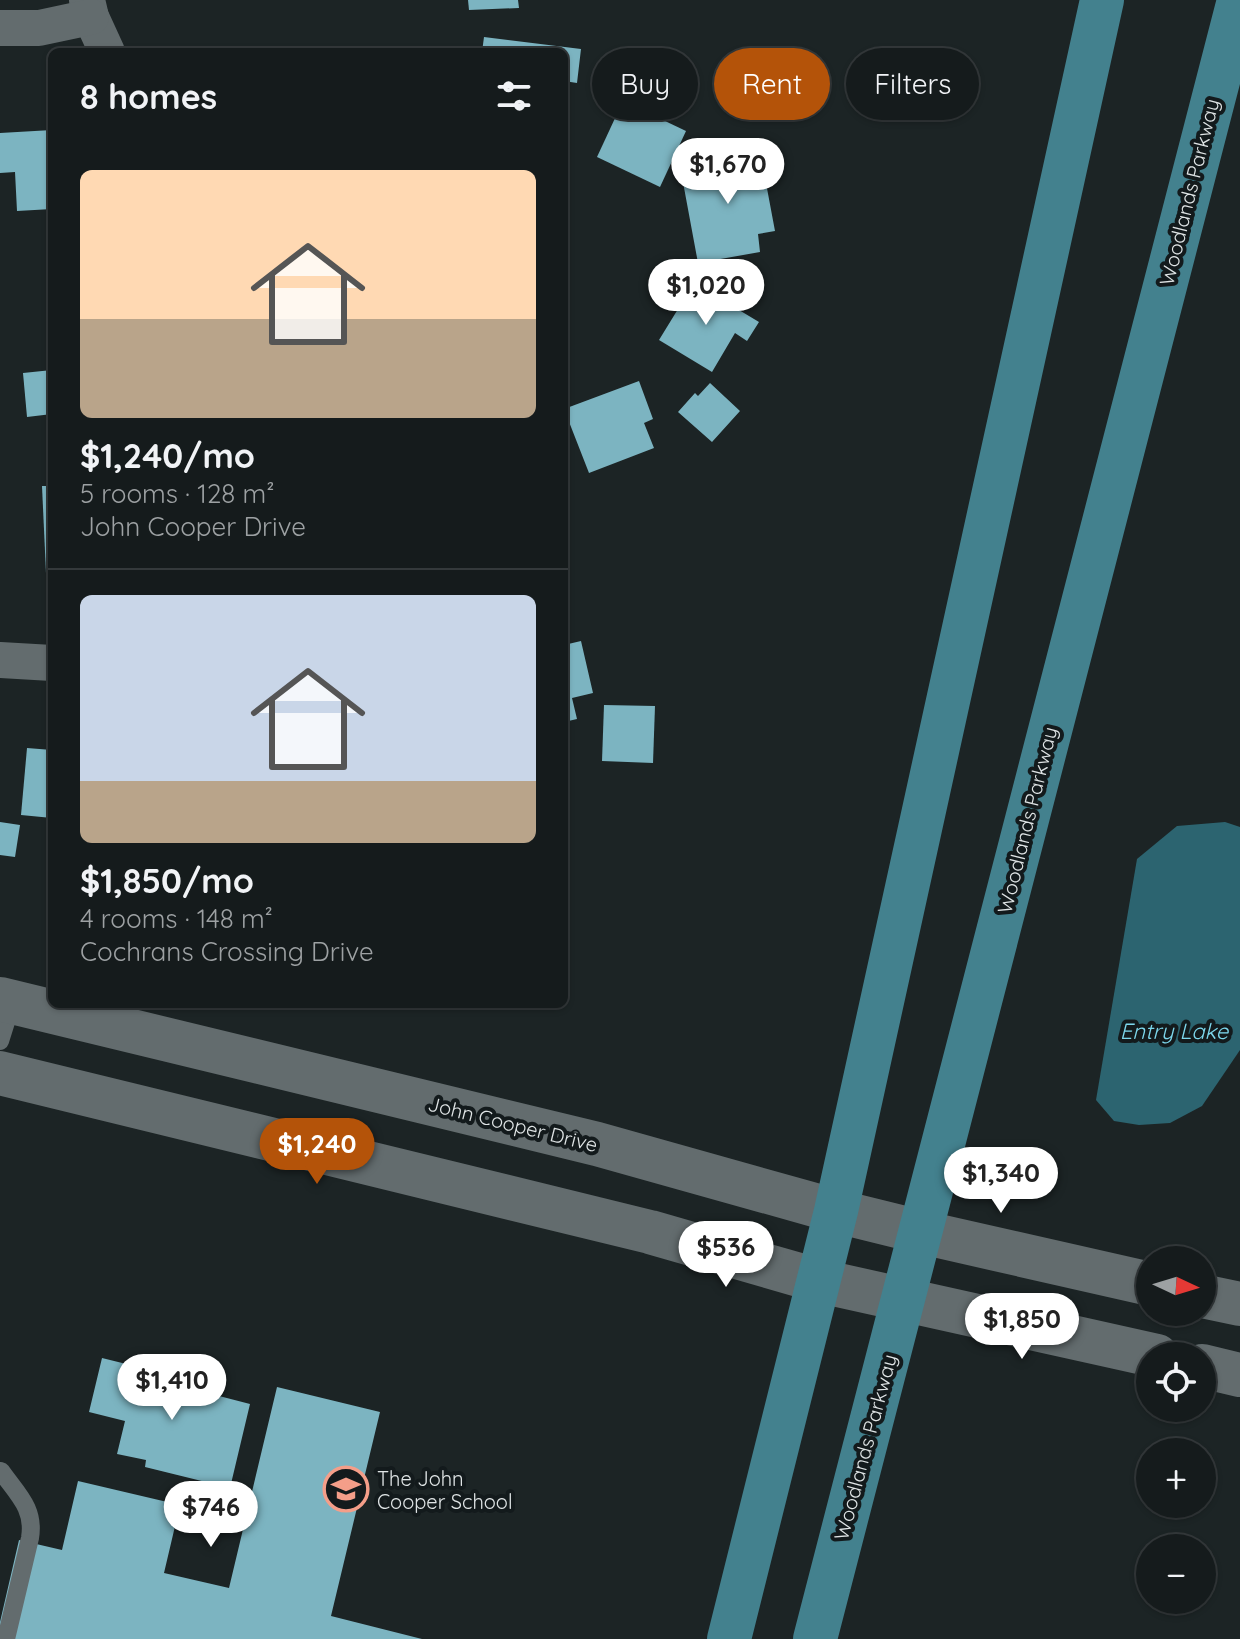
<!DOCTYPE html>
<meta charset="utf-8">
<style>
body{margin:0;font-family:Quicksand,sans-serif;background:#1e2425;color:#f1f3f6;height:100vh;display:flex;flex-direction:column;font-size:30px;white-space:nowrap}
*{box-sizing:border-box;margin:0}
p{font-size:26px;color:#9da1a3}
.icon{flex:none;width:44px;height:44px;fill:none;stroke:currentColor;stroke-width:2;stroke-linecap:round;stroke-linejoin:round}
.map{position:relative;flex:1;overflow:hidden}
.panel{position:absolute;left:48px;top:48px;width:520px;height:960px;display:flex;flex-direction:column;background:#151b1c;border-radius:12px;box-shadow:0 2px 6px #0004,0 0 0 2px #34393b}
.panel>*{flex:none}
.top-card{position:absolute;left:592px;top:48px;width:528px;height:72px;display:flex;gap:16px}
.needle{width:52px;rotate:94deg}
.tools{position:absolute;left:1136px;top:1246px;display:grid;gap:16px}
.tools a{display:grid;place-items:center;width:80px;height:80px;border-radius:50%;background:#151b1c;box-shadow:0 2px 6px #0004,0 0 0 2px #34393b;font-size:40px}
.price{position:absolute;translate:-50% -68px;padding:0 18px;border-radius:28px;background:#fff;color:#222;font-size:26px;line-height:52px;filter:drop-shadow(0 2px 4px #0008)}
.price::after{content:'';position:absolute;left:50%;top:48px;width:24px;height:18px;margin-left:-12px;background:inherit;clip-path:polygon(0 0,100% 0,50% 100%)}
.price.selected{background:#b45309;color:#fff}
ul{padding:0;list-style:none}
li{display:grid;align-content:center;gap:16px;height:424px;padding:0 32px}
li+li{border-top:2px solid #34393b}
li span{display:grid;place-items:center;height:248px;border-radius:12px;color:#555}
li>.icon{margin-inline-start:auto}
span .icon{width:144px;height:144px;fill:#fffc;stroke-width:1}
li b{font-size:34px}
h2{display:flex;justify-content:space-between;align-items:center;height:96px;padding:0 32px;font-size:34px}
.pill{padding:0 28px;border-radius:36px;background:#151b1c;box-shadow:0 2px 6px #0004,0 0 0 2px #34393b;font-size:28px;line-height:72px}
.pill.selected{background:#b45309;color:#fff}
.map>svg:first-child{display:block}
</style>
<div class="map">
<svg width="1240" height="1639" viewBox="0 0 1240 1639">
<rect width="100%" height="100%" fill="#1c2425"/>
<path fill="#2c6470" d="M1225,822L1240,827V1050L1202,1106L1170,1123L1139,1125L1114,1121L1096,1100L1137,859L1177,826Z"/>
<g fill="#7cb4c1">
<path d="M468,0H518L519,8L469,10Z"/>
<path d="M484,37L581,49L577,83L564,81V52H482Z"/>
<path d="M623,101L686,131L660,187L597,157Z"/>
<path d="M52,130V209L17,211L15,172L0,173V133Z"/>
<path d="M760,151L775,231L758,234L760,252L698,263L680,166Z"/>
<path d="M694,283L759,322L747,341L735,333L712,372L659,340Z"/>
<path d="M52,370V414L27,417L23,373Z"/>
<path d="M639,381L653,419L644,423L654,448L589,473L564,409Z"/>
<path d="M710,383L740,411L712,442L678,412L695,393L698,396Z"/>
<path d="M42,486H52V572L46,573Z"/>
<path d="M581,641L593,693L572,698L577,719L564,722V645Z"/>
<path d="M604,705L655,706L653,763L602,761Z"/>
<path d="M27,748L52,750V818L21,815Z"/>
<path d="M0,822L20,825L15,857L0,855Z"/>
<path d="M102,1358L199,1382L196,1390L250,1404L230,1488L145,1467L146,1460L117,1454L125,1421L89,1412Z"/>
<path d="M277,1387L380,1412L331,1616L422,1639H0V1622L19,1540L62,1550L78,1481L180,1505L164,1573L229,1588Z"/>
</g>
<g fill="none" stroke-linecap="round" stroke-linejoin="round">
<g stroke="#636c6e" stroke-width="18">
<path d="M0,1041L12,1003"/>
<path d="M1,1471C17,1494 35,1508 30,1538L6,1639"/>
</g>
<g stroke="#636c6e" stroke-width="36">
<path d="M87,0L91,17L107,52"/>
<path d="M0,28H39L91,17"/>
<path d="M0,660L52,663"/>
</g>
<g stroke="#636c6e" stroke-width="44">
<path d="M0,999L597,1144L836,1211L921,1232L1150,1284"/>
<path d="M0,1073L650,1232L820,1281L1157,1356"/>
<path d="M1202,1296L1240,1304"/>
<path d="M1202,1366L1240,1375"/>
</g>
<g stroke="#43818e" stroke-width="44">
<path d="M729,1639L836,1211L1102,0"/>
<path d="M815,1639L1239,0"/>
</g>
</g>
<defs>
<g id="school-ring" transform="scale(2.3)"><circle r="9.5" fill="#131a1c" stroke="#f49e89" stroke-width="1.5"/><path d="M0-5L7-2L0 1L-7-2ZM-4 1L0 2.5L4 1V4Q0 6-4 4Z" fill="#f49e89"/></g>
</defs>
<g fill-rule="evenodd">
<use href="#school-ring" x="346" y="1489"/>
</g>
<g text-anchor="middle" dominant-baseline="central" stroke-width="8" stroke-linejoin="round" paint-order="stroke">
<g font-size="20" fill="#e0e5e6" stroke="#131a1c">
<text transform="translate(1189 192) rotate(-76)">Woodlands Parkway</text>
<text transform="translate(1027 820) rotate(-76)">Woodlands Parkway</text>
<text transform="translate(513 1124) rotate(14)">John Cooper Drive</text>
<text transform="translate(865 1447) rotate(-75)">Woodlands Parkway</text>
</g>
<g font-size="20" fill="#e0e5e6" stroke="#131a1c" text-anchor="start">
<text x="377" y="1478">The John<tspan x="377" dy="23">Cooper School</tspan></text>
</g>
<g font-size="22" font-style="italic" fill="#7dd7ec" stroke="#131a1c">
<text x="1174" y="1031">Entry Lake</text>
</g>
</g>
</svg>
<div class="tools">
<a><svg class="needle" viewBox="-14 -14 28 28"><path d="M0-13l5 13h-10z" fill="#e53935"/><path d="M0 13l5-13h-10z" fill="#9da1a3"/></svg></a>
<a><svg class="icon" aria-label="locate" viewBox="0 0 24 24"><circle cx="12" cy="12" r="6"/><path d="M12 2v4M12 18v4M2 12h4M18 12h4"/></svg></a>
<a>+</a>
<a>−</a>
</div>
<b class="price" style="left:728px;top:206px">$1,670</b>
<b class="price" style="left:706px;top:327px">$1,020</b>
<b class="price selected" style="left:317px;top:1186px">$1,240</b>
<b class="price" style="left:1001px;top:1215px">$1,340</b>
<b class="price" style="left:726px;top:1289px">$536</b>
<b class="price" style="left:1022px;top:1361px">$1,850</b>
<b class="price" style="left:172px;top:1422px">$1,410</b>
<b class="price" style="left:211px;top:1549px">$746</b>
<div class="top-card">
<a class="pill">Buy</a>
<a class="pill selected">Rent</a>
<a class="pill">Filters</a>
</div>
<section class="panel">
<h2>8 homes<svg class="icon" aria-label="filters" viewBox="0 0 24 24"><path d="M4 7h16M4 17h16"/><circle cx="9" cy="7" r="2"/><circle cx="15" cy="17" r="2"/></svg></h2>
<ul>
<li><span style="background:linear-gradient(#ffd9b3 60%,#b9a48a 0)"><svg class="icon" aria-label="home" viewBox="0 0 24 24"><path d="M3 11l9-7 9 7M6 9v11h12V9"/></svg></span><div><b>$1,240/mo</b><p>5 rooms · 128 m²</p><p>John Cooper Drive</p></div></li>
<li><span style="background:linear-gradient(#c9d6e8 75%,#b9a48a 0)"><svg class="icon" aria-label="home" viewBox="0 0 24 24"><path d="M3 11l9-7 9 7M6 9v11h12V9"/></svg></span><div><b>$1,850/mo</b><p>4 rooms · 148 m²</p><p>Cochrans Crossing Drive</p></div></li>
</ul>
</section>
</div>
